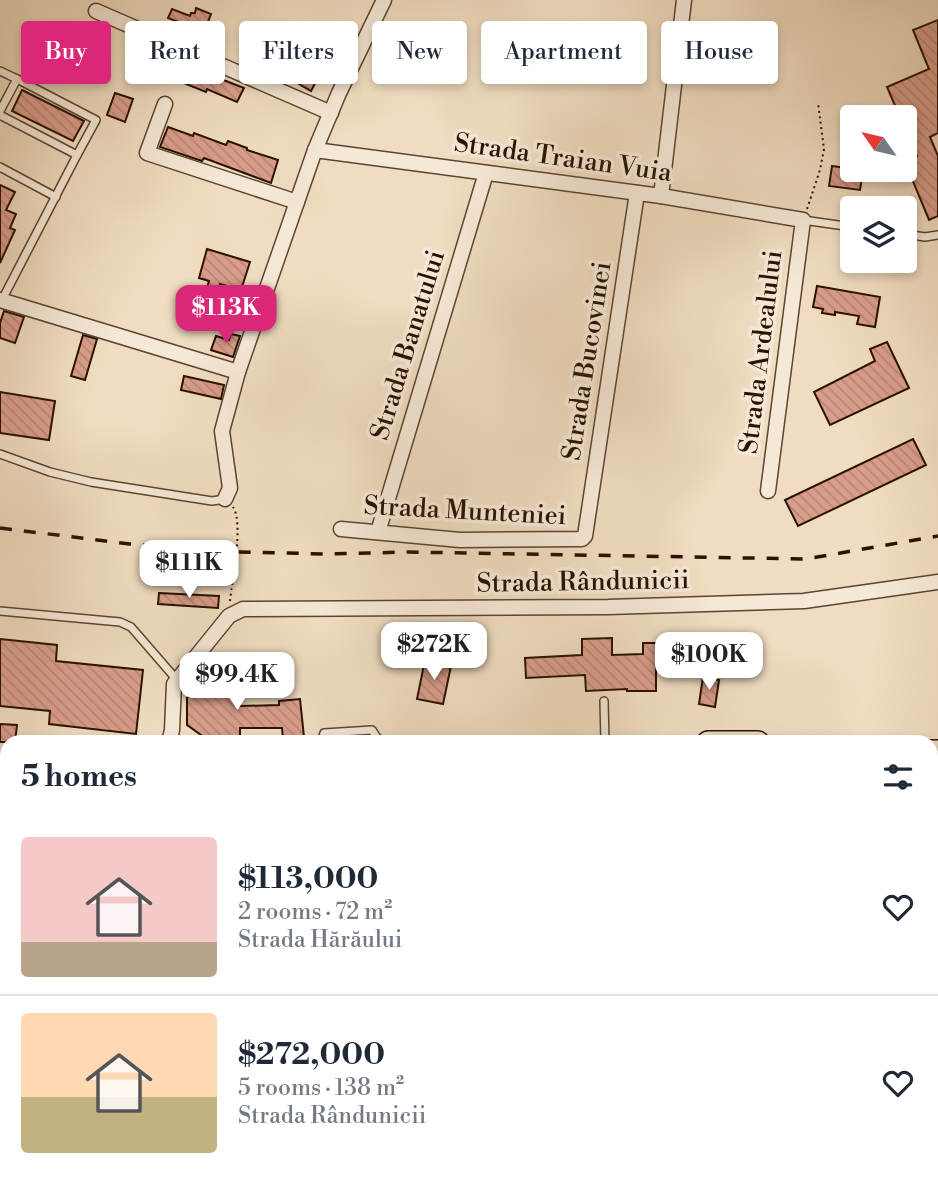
<!DOCTYPE html>
<meta charset="utf-8">
<style>
body{margin:0;font-family:"Libre Bodoni",serif;background:#f6f6f7;color:#1f2937;height:100vh;display:flex;flex-direction:column;font-size:26px;white-space:nowrap}
*{box-sizing:border-box;margin:0}
p{font-size:23px;color:#747a83}
.icon{flex:none;width:38px;height:38px;fill:none;stroke:currentColor;stroke-width:2;stroke-linecap:round;stroke-linejoin:round}
.map{position:relative;flex:1;overflow:hidden}
.drawer{position:absolute;left:0px;top:735px;width:938px;height:448px;display:flex;flex-direction:column;background:#fff;border-radius:21px 21px 0 0;box-shadow:0 4px 10px #0003}
.drawer>*{flex:none}
.hud{position:absolute;left:21px;top:21px;width:896px;height:63px;display:flex;gap:14px}
.needle{width:46px;rotate:304deg}
.buttons{position:absolute;left:840px;top:105px;display:grid;gap:14px}
.buttons a{display:grid;place-items:center;width:77px;height:77px;border-radius:7px;background:#fff;box-shadow:0 4px 10px #0003;font-size:35px}
.price{position:absolute;translate:-50% -60px;padding:0 16px;border-radius:14px;background:#fff;color:#222;font-size:23px;line-height:46px;filter:drop-shadow(0 2px 4px #0008)}
.price::after{content:'';position:absolute;left:50%;top:42px;width:21px;height:16px;margin-left:-10px;background:inherit;clip-path:polygon(0 0,100% 0,50% 100%)}
.price.current{background:#db2777;color:#fff}
ul{padding:0;list-style:none}
li{display:flex;align-items:center;gap:21px;height:175px;padding:0 21px}
li+li{border-top:2px solid #e0e1e3}
li span{display:grid;place-items:center;flex:none;width:196px;height:140px;border-radius:7px;color:#555}
li>.icon{margin-inline-start:auto}
span .icon{width:84px;height:84px;fill:#fffc;stroke-width:1}
li b{font-size:30px}
h2{display:flex;justify-content:space-between;align-items:center;height:84px;padding:0 21px;font-size:30px}
.tag{padding:0 24px;border-radius:7px;background:#fff;box-shadow:0 4px 10px #0003;font-size:24px;line-height:63px}
.tag.current{background:#db2777;color:#fff}
.map>svg:first-child{display:block}
</style>
<div class="map">
<svg width="938" height="1183" viewBox="0 0 938 1183">
<defs>
<pattern id="building-back-hatch" width="6" height="6" patternUnits="userSpaceOnUse" patternTransform="scale(1.75)"><rect width="6" height="6" fill="#d99d8b"/><path d="M-1 5l2 2M0 0l6 6M5-1l2 2" fill="none" stroke="#ba8676"/></pattern>
</defs>
<rect width="100%" height="100%" fill="#f0dcc0"/>
<filter id="stains"><feTurbulence type="fractalNoise" baseFrequency=".00286" numOctaves="4"/><feColorMatrix values="0 0 0 0 .2 0 0 0 0 .09 0 0 0 0 .02 0 0 0 .5 -.17"/></filter>
<radialGradient id="worn" r=".72"><stop offset=".6" stop-color="#630" stop-opacity="0"/><stop offset="1" stop-color="#630" stop-opacity=".3"/></radialGradient>
<g fill="url(#building-back-hatch)" stroke="#2a1100" stroke-width="2">
<path d="M196,8L211,14L200,42L182,34L186,25L168,18L172,9L190,16L191,13H195Z"/>
<path d="M938,20V133L930,137L938,156V216L929,220L905,162L917,156L905,127V117H900L887,87L929,69L913,30Z"/>
<path d="M298,59L321,72L311,91L289,78Z"/>
<path d="M193,68L244,88L237,102L207,89L206,92L186,84Z"/>
<path d="M22,90L84,121L73,141L12,111Z"/>
<path d="M115,93L133,99L125,122L107,115Z"/>
<path d="M168,127L193,136L194,133L226,145L228,141L247,148V150L278,160L271,183L204,158L202,161L160,147Z"/>
<path d="M832,166L863,170L860,190L829,186Z"/>
<path d="M0,185L15,192L6,210L16,214L10,228L15,230L0,263Z"/>
<path d="M207,249L250,262L241,290L220,284L206,327L196,324L209,281L199,278Z"/>
<path d="M817,286L880,297L875,327L857,324L859,316L835,312V315L822,313L823,309L813,307Z"/>
<path d="M4,311L24,317L15,343L0,338V323Z"/>
<path d="M231,334L240,336L233,357L211,350L216,336L229,340Z"/>
<path d="M83,335L97,339L85,380L71,376Z"/>
<path d="M887,342L909,388L830,425L814,392L875,361L870,349Z"/>
<path d="M184,376L224,385L221,399L181,390Z"/>
<path d="M0,392L55,401L49,440L0,433Z"/>
<path d="M913,439L926,465L798,526L785,500Z"/>
<path d="M159,593L219,596L218,608L158,604Z"/>
<path d="M612,638V655L643,654V643H660V664H656V691H627V689L586,691L585,675L526,678L525,658L582,655V639Z"/>
<path d="M0,639L57,645L56,661L143,670L136,734L49,724L50,711L0,706Z"/>
<path d="M425,660L451,666L443,704L417,699Z"/>
<path d="M239,673L240,706L279,705V701L300,699L304,737L283,739L282,728H240V742H211L187,725V698L208,675Z"/>
<path d="M703,677L719,680L715,707L699,704Z"/>
<path d="M0,724L17,725L15,742H0Z"/>
</g>
<g fill="none" stroke-linecap="round" stroke-linejoin="round">
<g stroke="#5c4430" stroke-width="10">
<g id="service">
<path d="M0,71L17,79L0,111"/>
<path d="M17,79L96,120L77,155"/>
<path d="M0,115L77,155L2,300"/>
<path d="M0,167L56,197"/>
<path d="M803,220L852,227"/>
<path d="M905,234L925,237L938,235"/>
<path d="M0,454L50,472L91,482L212,501L225,499"/>
<path d="M0,611L120,622L131,627L177,680"/>
<path d="M604,701L605,742"/>
<path d="M321,742L324,733L372,730L380,742"/>
<path d="M931,972L938,973"/>
<path d="M814,1183V1176"/>
</g>
</g>
<g stroke="#5c4430" stroke-width="17">
<g id="minor">
<path d="M96,11L331,113"/>
<path d="M165,104L147,153L297,202"/>
<path d="M315,150L661,196L803,220L768,491"/>
<path d="M661,196L684,0"/>
<path d="M0,300L238,372"/>
<path d="M225,499L230,488L222,431L238,372L315,150L339,93L384,0"/>
<path d="M341,529L460,540L582,539L585,536L637,193"/>
<path d="M378,532L486,173"/>
<path d="M169,742L172,730L174,684L229,616L243,609L608,607L804,601L938,582"/>
<path d="M0,993L7,987"/>
<path d="M931,1048L938,1049"/>
<path d="M52,1183L53,1176"/>
<path d="M293,1183L294,1176"/>
</g>
</g>
<g stroke="#5c4430" stroke-width="18">
<path id="tertiary" d="M702,1183L703,1176"/>
</g>
<g stroke="#2a1100" stroke-width="24">
<g id="primary">
<path d="M708,742H758"/>
<path d="M931,751H938"/>
<path d="M931,767H938"/>
<path d="M0,779H7"/>
<path d="M0,797L7,796"/>
</g>
</g>
<g stroke="#2a1100" stroke-width="2" stroke-dasharray="2 3.5" stroke-linecap="butt">
<path d="M807,209L820,170L824,149L818,103"/>
<path d="M230,601C232,580 244,523 233,507"/>
<path d="M367,1183L368,1176"/>
</g>
<use href="#service" stroke="#f5e8d6" stroke-width="7"/>
<use href="#minor" stroke="#f5e8d6" stroke-width="14"/>
<use href="#tertiary" stroke="#f5e8d6" stroke-width="16"/>
<use href="#primary" stroke="#f0dcc0" stroke-width="21"/>
<path stroke="#2a1100" stroke-width="3.5" stroke-dasharray="12 12" stroke-linecap="butt" d="M0,528L130,544L235,552L328,554L408,552L806,559L938,536"/>
</g>
<g text-anchor="middle" dominant-baseline="central" stroke-width="7" stroke-linejoin="round" paint-order="stroke">
<g font-size="26" fill="#2a1100" stroke="#f5e8d6">
<text transform="translate(563 158) rotate(8)">Strada Traian Vuia</text>
<text transform="translate(408 345) rotate(-73)">Strada Banatului</text>
<text transform="translate(761 352) rotate(-83)">Strada Ardealului</text>
<text transform="translate(587 361) rotate(-81)">Strada Bucovinei</text>
<text transform="translate(465 511) rotate(3)">Strada Munteniei</text>
<text transform="translate(583 582) rotate(-1)">Strada Rândunicii</text>
</g>
</g>
<rect width="100%" height="100%" filter="url(#stains)"/>
<rect width="100%" height="100%" fill="url(#worn)"/>
</svg>
<div class="buttons">
<a><svg class="needle" viewBox="-14 -14 28 28"><path d="M0-13l5 13h-10z" fill="#e53935"/><path d="M0 13l5-13h-10z" fill="#747a83"/></svg></a>
<a><svg class="icon" aria-label="layers" viewBox="0 0 24 24"><path d="M12 4l9 5-9 5-9-5zM3 14l9 5 9-5"/></svg></a>
</div>
<b class="price current" style="left:226px;top:345px">$113K</b>
<b class="price" style="left:189px;top:600px">$111K</b>
<b class="price" style="left:434px;top:682px">$272K</b>
<b class="price" style="left:709px;top:692px">$100K</b>
<b class="price" style="left:237px;top:712px">$99.4K</b>
<div class="hud">
<a class="tag current">Buy</a>
<a class="tag">Rent</a>
<a class="tag">Filters</a>
<a class="tag">New</a>
<a class="tag">Apartment</a>
<a class="tag">House</a>
</div>
<section class="drawer">
<h2>5 homes<svg class="icon" aria-label="filters" viewBox="0 0 24 24"><path d="M4 7h16M4 17h16"/><circle cx="9" cy="7" r="2"/><circle cx="15" cy="17" r="2"/></svg></h2>
<ul>
<li><span style="background:linear-gradient(#f6c9c9 75%,#b9a48a 0)"><svg class="icon" aria-label="home" viewBox="0 0 24 24"><path d="M3 11l9-7 9 7M6 9v11h12V9"/></svg></span><div><b>$113,000</b><p>2 rooms · 72 m²</p><p>Strada Hărăului</p></div><svg class="icon" aria-label="heart" viewBox="0 0 24 24"><path d="M12 20l-8-8c-3-5 5-10 8-4 3-6 11-1 8 4z"/></svg></li>
<li><span style="background:linear-gradient(#ffd9b3 60%,#c2b280 0)"><svg class="icon" aria-label="home" viewBox="0 0 24 24"><path d="M3 11l9-7 9 7M6 9v11h12V9"/></svg></span><div><b>$272,000</b><p>5 rooms · 138 m²</p><p>Strada Rândunicii</p></div><svg class="icon" aria-label="heart" viewBox="0 0 24 24"><path d="M12 20l-8-8c-3-5 5-10 8-4 3-6 11-1 8 4z"/></svg></li>
</ul>
</section>
</div>
